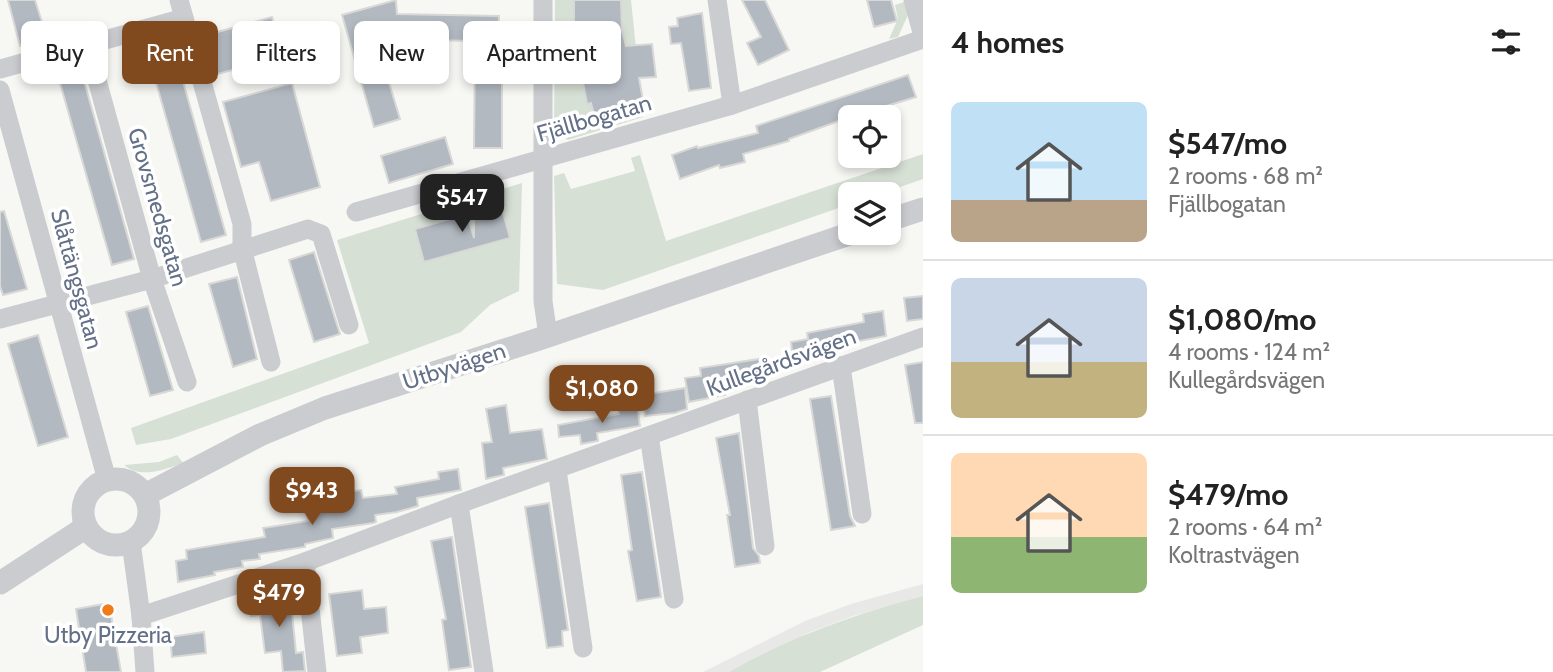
<!DOCTYPE html>
<meta charset="utf-8">
<style>
body{margin:0;font-family:Cabin,sans-serif;background:#f6f6f6;color:#222;height:100vh;display:flex;flex-direction:column;font-size:26px;white-space:nowrap}
*{box-sizing:border-box;margin:0}
p{font-size:23px;color:#767676}
.icon{flex:none;width:38px;height:38px;fill:none;stroke:currentColor;stroke-width:2;stroke-linecap:round;stroke-linejoin:round}
.map{position:relative;flex:1;overflow:hidden}
.details{display:flex;flex-direction:column;background:#fff;width:630px}
.details>*{flex:none}
.hud{position:absolute;left:21px;top:21px;width:665px;height:63px;display:flex;gap:14px}
.buttons{position:absolute;left:838px;top:105px;display:grid;gap:14px}
.buttons a{display:grid;place-items:center;width:63px;height:63px;border-radius:10px;background:#fff;box-shadow:0 4px 10px #0003;font-size:35px}
.price{position:absolute;translate:-50% -60px;padding:0 16px;border-radius:14px;background:#804a1e;color:#fff;font-size:23px;line-height:46px;filter:drop-shadow(0 2px 4px #0008)}
.price::after{content:'';position:absolute;left:50%;top:42px;width:21px;height:16px;margin-left:-10px;background:inherit;clip-path:polygon(0 0,100% 0,50% 100%)}
.price.active{background:#222;color:#fff}
ul{padding:0;list-style:none}
li{display:flex;align-items:center;gap:21px;height:175px;padding:0 28px}
li+li{border-top:2px solid #e0e0e0}
li span{display:grid;place-items:center;flex:none;width:196px;height:140px;border-radius:10px;color:#555}
li>.icon{margin-inline-start:auto}
span .icon{width:84px;height:84px;fill:#fffc;stroke-width:1}
li b{font-size:30px}
h2{display:flex;justify-content:space-between;align-items:center;height:84px;padding:0 28px;font-size:30px}
.tag{padding:0 24px;border-radius:10px;background:#fff;box-shadow:0 4px 10px #0003;font-size:24px;line-height:63px}
.tag.active{background:#804a1e;color:#fff}
main{display:flex;flex:1;min-height:0}
.map>svg:first-child{display:block}
</style>
<main>
<div class="map">
<svg width="923" height="672" viewBox="0 0 923 672">
<rect width="100%" height="100%" fill="#f7f8f4"/>
<path fill="#e8e8e7" d="M923,584V596L853,616L808,633L729,672H703L805,621L851,604Z"/>
<g fill="#d7e0d5">
<path d="M555,0H631L643,117L568,140L554,131Z"/>
<path d="M904,2L908,15L898,37L889,39L898,19L895,5Z"/>
<path d="M923,154V179L880,194H850V204L603,290L557,284L554,176L564,173L571,189L635,171L631,158L640,155L666,241Z"/>
<path d="M522,183L519,291L490,305L461,332L171,439L136,445L131,428L369,343L337,240Z"/>
<path d="M177,455L183,463C164,470 140,479 124,465L159,462Z"/>
<path d="M923,596V625L820,672H729C790,637 855,614 923,596Z"/>
</g>
<g fill="#b3b9c1" stroke="#d8d9d6" stroke-width="2">
<path d="M8,0H35L47,38L20,46Z"/>
<path d="M396,0L397,14L499,16L498,65H502V148H474L475,41L376,39L400,119L374,127L342,15Z"/>
<path d="M574,0H621L622,30L626,46L652,44L656,77L639,78L645,111L596,122L591,103L587,104L574,34Z"/>
<path d="M742,0H765L789,50L758,65L747,43L761,37Z"/>
<path d="M867,0H891L897,21L874,27Z"/>
<path d="M702,13L711,88L689,91L681,43L671,44L669,27L678,26L677,18Z"/>
<path d="M272,17L283,56L214,75L203,36Z"/>
<path d="M172,42L226,235L201,242L147,50Z"/>
<path d="M81,70L134,259L112,265L58,76Z"/>
<path d="M908,75L916,97L850,117L789,139V141L743,154L745,162L720,168L719,165L680,179L672,155L697,146L698,148L758,133L756,126Z"/>
<path d="M292,83L320,187L271,201L259,162L241,167L223,102Z"/>
<path d="M445,137L453,164L389,183L381,156Z"/>
<path d="M501,205L510,238L424,262L415,229L467,214L474,238V212Z"/>
<path d="M4,211L27,289L3,295L0,286V212Z"/>
<path d="M314,252L340,334L314,342L289,260Z"/>
<path d="M237,277L257,359L233,367L209,284Z"/>
<path d="M923,296V319L907,321L904,298Z"/>
<path d="M148,306L173,390L150,396L126,312Z"/>
<path d="M883,311L886,336L843,344L844,350L793,359L791,342L808,339L807,333L864,322L863,314Z"/>
<path d="M38,335L68,437L38,446L8,344Z"/>
<path d="M759,359L762,379L724,385L725,395L689,402L685,378L701,376L700,368Z"/>
<path d="M923,362V423H915L905,365Z"/>
<path d="M685,388L687,409L675,413L645,416L642,395Z"/>
<path d="M831,396L850,516L855,526L831,530L810,399Z"/>
<path d="M637,404L640,426L597,433L598,441L581,444L580,435L559,437L558,425L619,414L618,406Z"/>
<path d="M506,405L510,433L542,429L547,459L503,468L504,475L486,479L482,443L492,442L486,409Z"/>
<path d="M739,433L753,548L759,556L760,563L735,567L727,515H730L716,438Z"/>
<path d="M458,469L461,490L417,498L418,506L397,512L375,515L376,522L373,523L332,529L333,538L305,544V547L259,554L260,559L242,561L243,567L214,572L215,575L178,582L176,561L187,559L186,550L265,537L263,528L308,521L306,509L333,504L331,494L361,490L363,498L397,494L395,487L439,479L438,472Z"/>
<path d="M642,472L661,597L637,601L628,551L632,550L621,475Z"/>
<path d="M549,503L568,630L562,631L563,646L547,648L525,507Z"/>
<path d="M452,537L471,667L449,670L442,620L446,619L431,541Z"/>
<path d="M362,590L364,609L386,607L388,633L360,637L362,653L337,656L329,594Z"/>
<path d="M294,595L296,612H292L296,653L303,652L305,671L283,672L281,651L265,653L260,615L251,616L249,599Z"/>
<path d="M109,603L121,672H86L76,609Z"/>
<path d="M204,632L206,653L172,657L170,637Z"/>
</g>
<g fill="none" stroke-linecap="round" stroke-linejoin="round">
<g stroke="#caccd0" stroke-width="19">
<path d="M179,0L242,224V248L271,362"/>
<path d="M543,0V301L548,336"/>
<path d="M717,0L732,105"/>
<path d="M913,0L923,36"/>
<path d="M87,44L152,279L187,382"/>
<path d="M0,69L184,18"/>
<path d="M0,90L107,480"/>
<path d="M356,212L732,105L923,39"/>
<path d="M0,319L152,279L308,229L321,234L349,325"/>
<path d="M841,366L862,514"/>
<path d="M747,400L765,546"/>
<path d="M649,436L674,599"/>
<path d="M557,470L583,648"/>
<path d="M459,504L484,672"/>
<path d="M131,542L141,616L145,672"/>
<path d="M305,562L317,672"/>
<path d="M141,616L305,562L459,504L923,337"/>
</g>
<g stroke="#caccd0" stroke-width="23">
<path d="M889,220L923,209"/>
<circle cx="116" cy="512" r="33"/>
<path d="M145,495L260,435L325,408L539,339L852,233"/>
<path d="M0,583L86,527"/>
</g>
</g>
<circle fill="#f27a19" stroke="#fff" stroke-width="2.5" cx="108" cy="610" r="7"/>
<g text-anchor="middle" dominant-baseline="central" stroke-width="7" stroke-linejoin="round" paint-order="stroke">
<g font-size="23" fill="#647088" stroke="#fff">
<text transform="translate(594 118) rotate(-16)">Fjällbogatan</text>
<text transform="translate(158 207) rotate(74)">Grovsmedsgatan</text>
<text transform="translate(77 279) rotate(75)">Slåttängsgatan</text>
<text transform="translate(781 362) rotate(-20)">Kullegårdsvägen</text>
<text transform="translate(454 366) rotate(-18)">Utbyvägen</text>
</g>
<g font-size="23" fill="#647088" stroke="#fff">
<text x="108" y="635">Utby Pizzeria</text>
</g>
</g>
</svg>
<div class="buttons">
<a><svg class="icon" aria-label="locate" viewBox="0 0 24 24"><circle cx="12" cy="12" r="6"/><path d="M12 2v4M12 18v4M2 12h4M18 12h4"/></svg></a>
<a><svg class="icon" aria-label="layers" viewBox="0 0 24 24"><path d="M12 4l9 5-9 5-9-5zM3 14l9 5 9-5"/></svg></a>
</div>
<b class="price active" style="left:462px;top:234px">$547</b>
<b class="price" style="left:602px;top:425px">$1,080</b>
<b class="price" style="left:312px;top:527px">$943</b>
<b class="price" style="left:279px;top:629px">$479</b>
<div class="hud">
<a class="tag">Buy</a>
<a class="tag active">Rent</a>
<a class="tag">Filters</a>
<a class="tag">New</a>
<a class="tag">Apartment</a>
</div>
</div>
<section class="details">
<h2>4 homes<svg class="icon" aria-label="filters" viewBox="0 0 24 24"><path d="M4 7h16M4 17h16"/><circle cx="9" cy="7" r="2"/><circle cx="15" cy="17" r="2"/></svg></h2>
<ul>
<li><span style="background:linear-gradient(#bfe0f5 70%,#b9a48a 0)"><svg class="icon" aria-label="home" viewBox="0 0 24 24"><path d="M3 11l9-7 9 7M6 9v11h12V9"/></svg></span><div><b>$547/mo</b><p>2 rooms · 68 m²</p><p>Fjällbogatan</p></div></li>
<li><span style="background:linear-gradient(#c9d6e8 60%,#c2b280 0)"><svg class="icon" aria-label="home" viewBox="0 0 24 24"><path d="M3 11l9-7 9 7M6 9v11h12V9"/></svg></span><div><b>$1,080/mo</b><p>4 rooms · 124 m²</p><p>Kullegårdsvägen</p></div></li>
<li><span style="background:linear-gradient(#ffd9b3 60%,#8fb573 0)"><svg class="icon" aria-label="home" viewBox="0 0 24 24"><path d="M3 11l9-7 9 7M6 9v11h12V9"/></svg></span><div><b>$479/mo</b><p>2 rooms · 64 m²</p><p>Koltrastvägen</p></div></li>
</ul>
</section>
</main>
